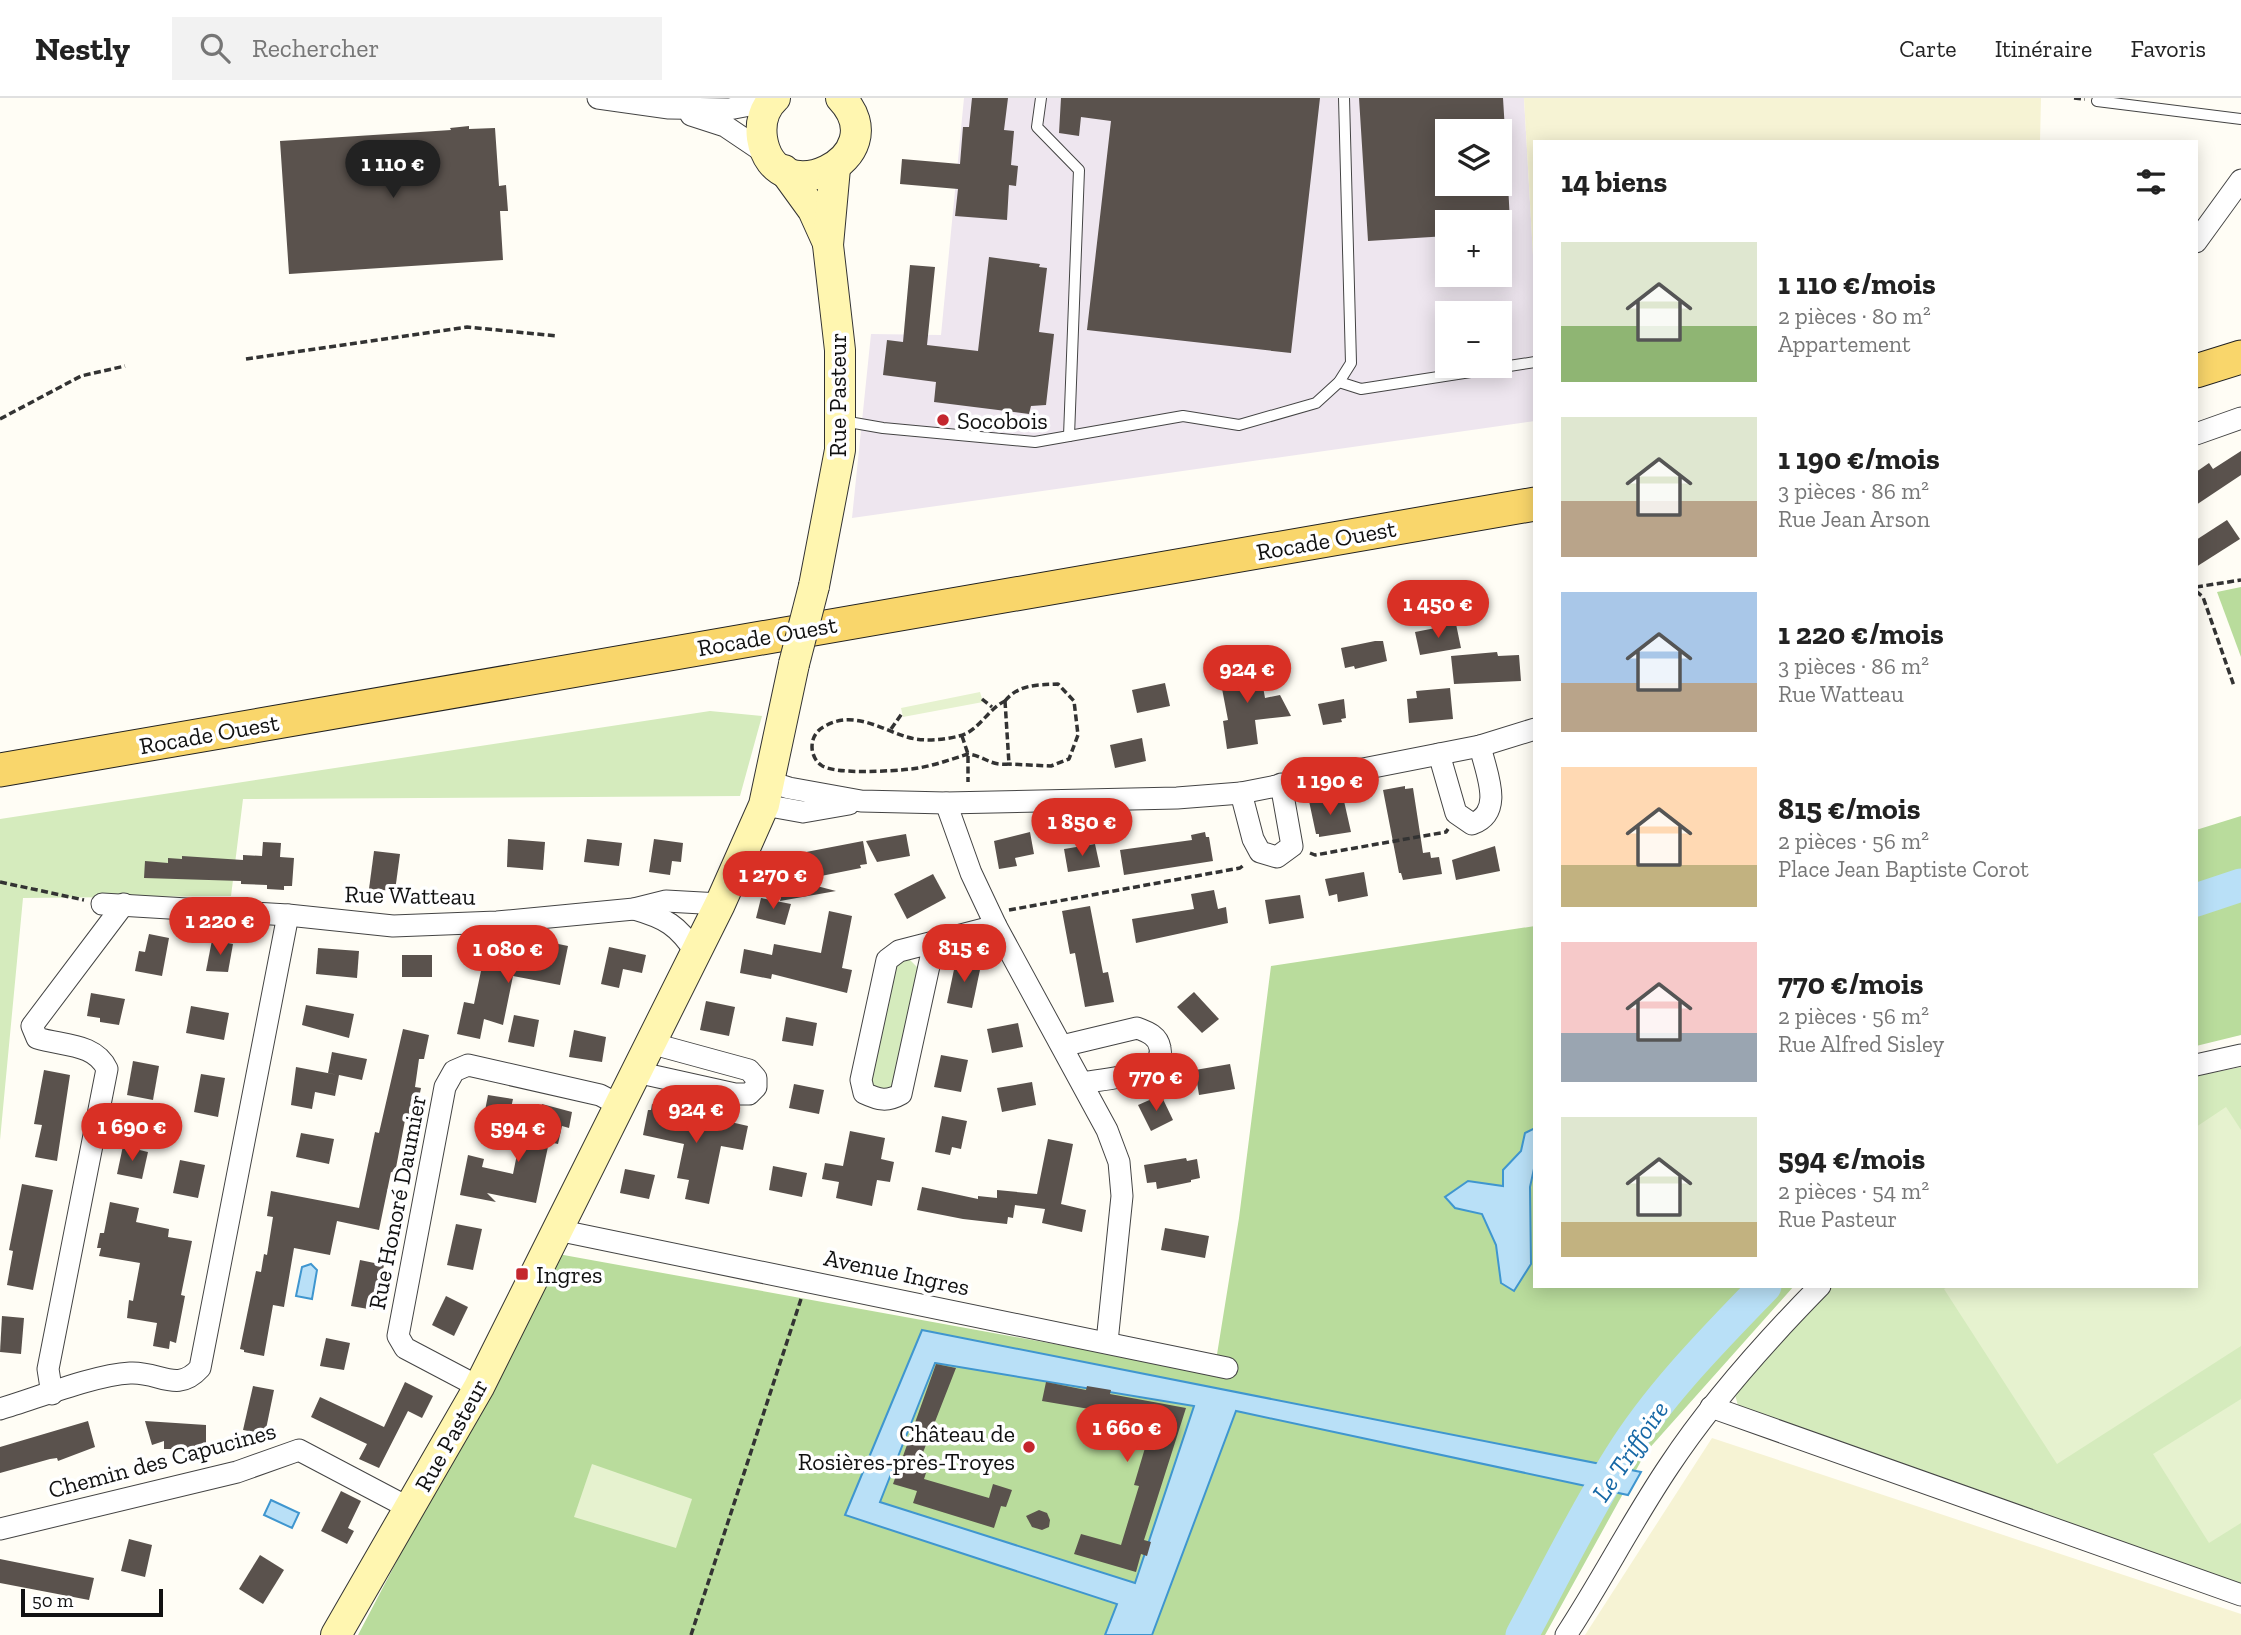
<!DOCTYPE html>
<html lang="fr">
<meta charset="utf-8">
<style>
body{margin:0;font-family:"Zilla Slab",serif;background:#f2f2f2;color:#222;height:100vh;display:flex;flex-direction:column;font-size:26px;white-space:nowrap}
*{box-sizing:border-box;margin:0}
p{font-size:23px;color:#767676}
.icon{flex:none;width:38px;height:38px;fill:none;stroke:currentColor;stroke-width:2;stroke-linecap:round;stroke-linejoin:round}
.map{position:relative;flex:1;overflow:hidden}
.side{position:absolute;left:1533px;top:42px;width:665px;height:1148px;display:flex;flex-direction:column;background:#fff;border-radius:0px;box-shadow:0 4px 18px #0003}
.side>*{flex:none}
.controls{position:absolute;left:1435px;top:21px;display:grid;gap:14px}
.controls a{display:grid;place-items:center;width:77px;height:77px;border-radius:0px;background:#fff;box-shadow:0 4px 18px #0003;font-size:35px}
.scale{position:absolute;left:21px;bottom:18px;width:142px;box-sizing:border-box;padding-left:7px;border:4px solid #111;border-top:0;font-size:19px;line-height:24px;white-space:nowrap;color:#111;-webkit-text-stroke:5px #fff;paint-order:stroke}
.price{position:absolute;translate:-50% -60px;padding:0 16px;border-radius:24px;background:#d93025;color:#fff;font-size:23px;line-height:46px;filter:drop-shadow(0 2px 4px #0008)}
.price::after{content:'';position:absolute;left:50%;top:42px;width:21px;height:16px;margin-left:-10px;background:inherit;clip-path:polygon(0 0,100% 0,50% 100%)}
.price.selected{background:#222;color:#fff}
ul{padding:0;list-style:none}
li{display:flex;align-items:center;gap:21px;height:175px;padding:0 28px}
li span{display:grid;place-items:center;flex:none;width:196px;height:140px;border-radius:0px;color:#555}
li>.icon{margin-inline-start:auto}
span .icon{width:84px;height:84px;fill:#fffc;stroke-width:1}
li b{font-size:30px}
h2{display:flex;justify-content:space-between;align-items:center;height:84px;padding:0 28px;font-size:30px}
header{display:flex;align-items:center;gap:42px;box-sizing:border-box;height:98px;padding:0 35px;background:#fff;border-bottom:2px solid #e0e0e0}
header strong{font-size:33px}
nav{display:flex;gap:38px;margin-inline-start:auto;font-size:24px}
.search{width:490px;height:63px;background:#f2f2f2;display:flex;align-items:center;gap:18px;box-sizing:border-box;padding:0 24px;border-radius:0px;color:#767676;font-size:26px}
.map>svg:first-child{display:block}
</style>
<header>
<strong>Nestly</strong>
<div class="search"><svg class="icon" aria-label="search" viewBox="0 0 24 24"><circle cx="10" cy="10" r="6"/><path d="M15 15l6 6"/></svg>Rechercher</div>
<nav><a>Carte</a><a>Itinéraire</a><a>Favoris</a></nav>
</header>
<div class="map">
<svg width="2241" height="1537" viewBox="0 0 2241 1537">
<rect width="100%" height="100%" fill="#fffdf5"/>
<path fill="#eee6ef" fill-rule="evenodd" d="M964,0H1524L1535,192V323L852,420L871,236L941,237ZM1447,33H1500V86H1447ZM1447,124H1500V177H1447ZM1447,215H1500V268H1447Z"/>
<g fill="#f6f3d4">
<path d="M1524,0H2041L2040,44H1535V192Z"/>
<path d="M1712,1340L2241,1516V1537H1585Z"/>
</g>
<g fill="#d5ebbd">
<path d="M710,613L762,618L740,698L243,701L231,798L23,800L0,1042V721Z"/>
<path d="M903,861L910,862L919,871L898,987L886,995L869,985L890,873Z"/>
<path d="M2241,969V1489L1740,1315L1734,1293L1832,1188H2196V978Z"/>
</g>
<g fill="#b9dc9c">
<path d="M2241,489V559L2217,494Z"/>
<path d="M2241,718V937L2196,948V732Z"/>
<path d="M1535,828V1188H1794L1646,1354L1545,1537H358L558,1156L1214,1275L1239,1120L1271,868Z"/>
</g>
<g fill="#e6f2cf">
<path d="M980,594L983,604L903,619L901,610Z"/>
<path d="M2226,1009L2241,1032V1248L2057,1366L1944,1191L1949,1188H2196V1029Z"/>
<path d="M2241,1301V1425L2209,1445L2153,1356Z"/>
<path d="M592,1366L692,1401L676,1450L574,1419Z"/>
</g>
<g fill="#b9e0f7" stroke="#3f96cf" stroke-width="2" fill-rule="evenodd">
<path d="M1535,1030V1066L1530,1089L1531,1166L1514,1193L1501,1185L1496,1147L1482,1116L1455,1110L1445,1099L1468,1083L1503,1088V1072L1521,1053L1525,1035Z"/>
<path d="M311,1166L317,1172L312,1201L296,1198L302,1169Z"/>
<path d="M922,1232L1641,1374L1628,1397L1236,1313L1152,1537H1105L1117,1506L845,1417ZM935,1265L1194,1308L1135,1485L880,1404Z"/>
<path d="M271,1402L299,1415L292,1430L264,1417Z"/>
</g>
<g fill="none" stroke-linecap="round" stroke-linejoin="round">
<g stroke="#b9e0f7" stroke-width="33">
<path d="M2196,802L2241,787"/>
<path d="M1522,1537C1554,1478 1584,1416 1620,1359C1659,1296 1713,1242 1765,1188"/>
</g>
</g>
<g fill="#5a524d">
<path d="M972,0H1008L1004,32L1014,33L1011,67L1018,68L1016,88L1009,87L1007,122L955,118L958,91L900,86L902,61L960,66L963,29H969Z"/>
<path d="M1061,0H1320L1291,255L1087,232L1111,23L1081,19L1079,38L1059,35Z"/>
<path d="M1359,0H1503L1505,33H1447V86H1508L1510,124H1447V138L1368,143Z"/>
<path d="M469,28V31L495,30L499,88L506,87L508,113H500L503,162L289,176L280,43L451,32L450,30Z"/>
<path d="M989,159L1040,166L1039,169L1047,170L1039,234L1054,236L1052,254L1046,307L1031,308L1029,316L934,304L936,284L883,277L887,242L903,244L910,167L935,169L927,247L978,253Z"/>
<path d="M2241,353V377L2196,407V374L2209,365L2213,371Z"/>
<path d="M2227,422L2240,441L2196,469V442Z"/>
<path d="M1456,526L1461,550L1420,557L1415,534Z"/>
<path d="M1375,543H1383L1387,563L1355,571L1354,568L1345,570L1341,550Z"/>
<path d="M1497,554L1498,558L1519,557L1521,583L1454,586L1451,558Z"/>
<path d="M1259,566L1265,600L1280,597L1291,618L1255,622L1258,646L1227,651L1223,623L1228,622L1219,575Z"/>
<path d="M1165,585L1170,608L1137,615L1132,592Z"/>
<path d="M1450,590L1453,621L1409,625L1407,601L1417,600L1416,593Z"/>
<path d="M1344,601L1346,620L1341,621L1342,624L1323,627L1318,606Z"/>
<path d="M1142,640L1146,663L1115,670L1110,647Z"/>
<path d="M1405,688V691L1413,690L1423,755L1430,754L1431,760L1439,759L1442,776L1403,782L1401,775H1399L1383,692Z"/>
<path d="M1333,699L1334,703H1344L1351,734L1319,739V736H1316L1309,703Z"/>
<path d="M1030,734L1034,756L1015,760L1017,768L999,771L994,743Z"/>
<path d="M1205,734L1206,739H1209L1213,763L1124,777L1120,752L1192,742L1191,737Z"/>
<path d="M906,736L910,758L877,764L866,743Z"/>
<path d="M508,741L545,744L543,772L507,769Z"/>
<path d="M587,741L622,745L619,768L584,764Z"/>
<path d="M654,741L683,745L681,764L672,763L670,777L649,774Z"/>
<path d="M863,743L867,766L860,767L861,770L811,780L806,754Z"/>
<path d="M263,744L281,745L280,759L294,760L292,788H284V792L267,791V787L241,786V783L144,780L145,763L168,765V760L182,761V758L243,762V757L262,758Z"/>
<path d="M1095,746L1100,769L1068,774L1064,751Z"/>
<path d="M1495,748L1500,773L1456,782L1452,762Z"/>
<path d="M374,753L400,756L395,793L369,791Z"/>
<path d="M1364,774L1368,798L1338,804L1337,796L1329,798L1325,781Z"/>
<path d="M933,776L946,800L907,821L894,796Z"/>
<path d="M786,780L836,793L780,803Z"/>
<path d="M1214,792L1218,811L1226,809L1228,825L1136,845L1132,821L1194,811L1191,796Z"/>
<path d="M1300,797L1304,820L1269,826L1265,802Z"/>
<path d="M761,800L791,806L785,827L756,820Z"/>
<path d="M1090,808L1103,875L1108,874L1114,904L1085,909L1075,855L1070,856L1062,813Z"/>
<path d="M829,813L852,818L842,870L852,872L847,895L772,876L771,881L740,875L744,851L772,857L774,846L821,855Z"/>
<path d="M149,836L169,840L162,878L135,873L139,853L145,854Z"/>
<path d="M212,842L233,846L228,874L206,873Z"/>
<path d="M544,843L568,848L560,887L513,878L503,927L484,921L480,941L457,936L464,904L474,906L485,854L540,863Z"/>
<path d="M609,849L646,857L642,875L623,871L619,890L601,886Z"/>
<path d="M318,850L359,853L357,880L316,876Z"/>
<rect x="402" y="857" width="30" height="22"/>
<path d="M956,862L981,867L972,910L947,905Z"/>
<path d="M1194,894L1219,921L1202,935L1177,909Z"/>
<path d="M91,895L125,901L119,927L100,924V920L87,918Z"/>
<path d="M706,903L735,909L729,938L700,932Z"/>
<path d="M306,907L354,916L349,940L302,927Z"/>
<path d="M191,908L229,915L224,942L186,935Z"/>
<path d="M514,917L539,922L534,949L508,944Z"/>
<path d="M786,919L817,925L813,948L782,943Z"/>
<path d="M1018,925L1023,949L992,955L987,931Z"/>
<path d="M403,931L429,937L424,961H419L415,989L421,990L415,1019L406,1017L395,1075L391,1074L379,1132L337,1123L330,1157L294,1150L284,1209L273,1207L264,1258L244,1254V1252L240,1251L256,1173L261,1174L264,1156L267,1157L273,1119L267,1118L271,1093L359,1110L375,1034L379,1035Z"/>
<path d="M574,932L606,939L602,964L569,959Z"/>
<path d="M332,954L367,961L362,982L339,977L335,998L315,994L312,1011L291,1007L296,969L338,977L328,975Z"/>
<path d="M941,957L968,962L961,994L934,989Z"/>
<path d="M133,963L159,968L153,1002L127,997Z"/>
<path d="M1230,966L1235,991L1199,997L1195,972Z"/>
<path d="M44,972L70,977L57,1063L35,1059L42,1027L34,1026Z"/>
<path d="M201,976L225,980L218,1019L194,1014Z"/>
<path d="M1032,984L1036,1007L1002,1014L997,990Z"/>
<path d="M794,986L824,992L819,1016L789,1010Z"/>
<path d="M488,997L513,1001L505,1037L489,1033L490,1029L482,1028Z"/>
<path d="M1161,997L1173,1022L1151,1033L1138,1007Z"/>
<path d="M542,1006L572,1014L569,1030L562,1028L558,1046L549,1044L536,1105L487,1095L496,1104L460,1097L468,1057L484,1061L482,1069L513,1076L519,1046L533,1049Z"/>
<path d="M652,1006L748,1028L743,1052L721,1048L709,1106L685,1101L689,1082L677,1080L684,1046L643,1037L648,1012H651Z"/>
<path d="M942,1018L967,1023L961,1051L952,1049L950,1057L935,1054Z"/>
<path d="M850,1033L885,1040L881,1061L894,1064L890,1084L877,1082L872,1108L836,1100L839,1084L822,1081L825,1065L843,1068Z"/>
<path d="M301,1035L334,1041L329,1066L296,1059Z"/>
<path d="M1048,1041L1073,1046L1061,1106L1086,1112L1082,1134L1042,1125L1045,1111L1015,1107L1013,1120L1008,1119L1007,1126L963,1121L917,1112L922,1089L978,1101V1098L997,1100V1092L1037,1096Z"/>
<path d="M123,1048L148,1054L142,1081L117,1076Z"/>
<path d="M1186,1060L1187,1063L1197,1061L1200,1080L1191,1082V1084L1157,1091L1156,1084L1147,1085L1144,1067Z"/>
<path d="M180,1062L205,1067L198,1100L173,1095Z"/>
<path d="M773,1068L807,1075L802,1099L769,1092Z"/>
<path d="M625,1071L655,1077L649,1101L620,1095Z"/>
<path d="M22,1086L53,1092L33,1192L7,1187L13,1153L9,1152Z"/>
<path d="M110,1104L139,1110L136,1124L169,1131L168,1139L192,1143L181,1197L185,1198L176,1245L170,1243L169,1251L153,1248L157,1225L127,1220L129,1202L133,1203L140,1165L99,1158L101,1150H97L100,1135H104Z"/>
<path d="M456,1126L482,1131L473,1172L447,1167Z"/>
<path d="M1165,1130L1209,1138L1205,1160L1161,1152Z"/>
<path d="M360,1162L384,1167L374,1212L351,1208Z"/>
<path d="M446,1198L468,1209L454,1238L432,1227Z"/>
<path d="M2,1218L24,1220L21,1256L0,1254Z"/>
<path d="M326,1240L350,1245L344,1272L320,1268Z"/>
<path d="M936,1266L956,1270L922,1357L931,1360L924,1381L989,1400L993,1386L1012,1392L1006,1409L1001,1408L994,1430L913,1405L917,1393L893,1386Z"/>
<path d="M405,1284L433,1298L422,1320L408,1313L379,1370L359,1361L367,1346L311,1319L320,1299L384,1329Z"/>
<path d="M1046,1284L1086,1292L1087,1288L1111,1292L1110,1296L1186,1310L1144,1442L1151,1444L1147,1458L1141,1456L1136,1474L1074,1456L1081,1436L1121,1447L1139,1388L1134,1387L1153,1323L1124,1318L1117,1346L1100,1342L1107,1314L1042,1303Z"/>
<path d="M253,1288L274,1292L265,1336L243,1332Z"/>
<path d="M88,1323L95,1349L58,1363L57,1360L50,1361L0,1375V1349Z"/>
<path d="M145,1323L206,1327V1351H164V1343L152,1347Z"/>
<path d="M341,1393L361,1403L348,1430L354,1433L347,1446L321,1433Z"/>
<path d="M1039,1412L1047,1415L1050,1422L1049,1429L1042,1432L1032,1429L1026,1418Z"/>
<path d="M129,1441L152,1447L145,1479L121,1473Z"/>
<path d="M260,1457L284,1472L263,1506L239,1491Z"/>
<path d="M0,1461L94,1480L89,1502L0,1485Z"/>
</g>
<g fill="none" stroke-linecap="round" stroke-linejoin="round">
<g stroke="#444" stroke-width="12">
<g id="lane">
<path d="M1041,0L1037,29L1079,72L1069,338"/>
<path d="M2097,3L2241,21"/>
<path d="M1339,284L1361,291L1535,264"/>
<path d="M843,323L883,330L1035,344L1183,318L1239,327L1316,305L1339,284L1351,265L1344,0"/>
</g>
</g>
<g stroke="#444" stroke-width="23">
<g id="street">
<path d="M598,0L669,10L729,11L771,3"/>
<path d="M691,17L725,28L768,57"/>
<path d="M2196,144L2241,82"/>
<path d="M2196,336L2241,320"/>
<path d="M1439,656L1456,715L1472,726C1505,714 1486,675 1480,648"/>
<path d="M770,684L789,690L861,703L946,705L1177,700L1241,695L1480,648L1535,631"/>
<path d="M1241,695L1253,741L1260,754L1277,759L1292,748L1281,686"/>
<path d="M946,705L971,775L996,828L1107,1032L1119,1064L1122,1098L1107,1244"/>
<path d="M764,707L803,714L849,706"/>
<path d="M102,806L288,817L393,828L497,824L634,811L666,803L720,806"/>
<path d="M634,811C665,820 678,827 696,855"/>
<path d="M934,845L901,996C887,1004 879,1002 864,995L861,982L887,862L899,853L996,828"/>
<path d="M1062,948L1137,930C1148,934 1158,938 1160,950C1166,978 1102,981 1082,985"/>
<path d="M2196,967L2241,957"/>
<path d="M636,974L735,996H749L756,989V980L749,972L650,945"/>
<path d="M557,1132L1227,1270"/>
<path d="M479,1289L405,1250L398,1238L445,989L454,973L468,967L600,997L619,1007"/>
<path d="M52,1296L48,1271L107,971C95,945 63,948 37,940L32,928L124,806"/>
<path d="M1711,1309L2241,1497"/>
<path d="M0,1311C37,1300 94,1277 130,1275C159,1273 177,1296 200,1270L288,817"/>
<path d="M0,1431L237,1374L299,1352L409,1410"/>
<path d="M1566,1537C1602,1482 1632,1423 1669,1368C1712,1303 1765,1244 1820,1188"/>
</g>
</g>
<g stroke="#333" stroke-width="32">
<g id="secondary">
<path d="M775,0C764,10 760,25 762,40C774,119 898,60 841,0"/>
<path d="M784,72L813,112L827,143"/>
<path d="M814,488L840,352V252L828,147L835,70"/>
<path d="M336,1537L479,1289L720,806L764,707L794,566"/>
</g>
</g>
<g stroke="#222" stroke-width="35">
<g id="primary">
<path d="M2196,273L2241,259"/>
<path d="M0,672L1535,406"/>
</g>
</g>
<g stroke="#333" stroke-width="3.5" stroke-dasharray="7 3.5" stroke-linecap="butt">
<path d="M2074,0L2085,1"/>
<path d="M246,261L467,229L557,238"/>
<path d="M0,321L81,278L125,268"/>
<path d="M2196,489L2241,482"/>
<path d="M2196,493L2203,499L2234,588"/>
<path d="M982,601L992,609"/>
<path d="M1005,603L1009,666C989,668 985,658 968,656C949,662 930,669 911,671C894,673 833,677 821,667C815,663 812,655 812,649C812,639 817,632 825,628C853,612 881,631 907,639C923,644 943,642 959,638C978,634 988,611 1005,603Z"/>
<path d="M1005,603C1019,586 1037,587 1058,586L1074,603L1078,637L1069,661L1051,668L1009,666"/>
<path d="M891,631L903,614"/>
<path d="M962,638L968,656V684"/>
<path d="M1310,755L1315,757L1446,734L1448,731"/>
<path d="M0,784L84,802"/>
<path d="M1009,812L1240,770L1245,766"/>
<path d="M691,1537L801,1201"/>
</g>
<use href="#lane" stroke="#fff" stroke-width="10"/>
<use href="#street" stroke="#fff" stroke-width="21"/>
<use href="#secondary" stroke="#fff6b0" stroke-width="30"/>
<use href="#primary" stroke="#f9d66b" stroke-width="33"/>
<g stroke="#333" stroke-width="32" stroke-linecap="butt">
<path id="secondary-bridge" d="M794,566L814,488"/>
</g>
<use href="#secondary-bridge" stroke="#fff6b0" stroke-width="30"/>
</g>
<g fill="#c4262e" stroke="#fff" stroke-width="2.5">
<circle cx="943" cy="322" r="7"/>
<rect x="515" y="1169" width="14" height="14" rx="3.5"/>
<circle cx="1029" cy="1349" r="7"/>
</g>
<g text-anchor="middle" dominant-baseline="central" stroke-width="7" stroke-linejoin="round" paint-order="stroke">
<g font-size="24" fill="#111" stroke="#fff">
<text transform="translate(837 297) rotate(-90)">Rue Pasteur</text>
<text transform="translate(1326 442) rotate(-10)">Rocade Ouest</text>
<text transform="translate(767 538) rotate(-10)">Rocade Ouest</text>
<text transform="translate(209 636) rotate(-10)">Rocade Ouest</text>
<text transform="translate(410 797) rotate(1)">Rue Watteau</text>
<text transform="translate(397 1104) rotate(-79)">Rue Honoré Daumier</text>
<text transform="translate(897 1174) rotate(12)">Avenue Ingres</text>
<text transform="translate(451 1337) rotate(-61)">Rue Pasteur</text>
<text transform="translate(162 1362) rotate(-15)">Chemin des Capucines</text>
</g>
<g font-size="24" fill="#111" stroke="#fff" text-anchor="start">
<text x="957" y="322">Socobois</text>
<text x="536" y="1176">Ingres</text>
<text x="1015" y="1335" text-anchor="end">Château de<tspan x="1015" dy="28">Rosières-près-Troyes</tspan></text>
</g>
<g font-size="26" font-style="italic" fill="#1768a6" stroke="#fff">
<text transform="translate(1630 1353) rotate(-56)">Le Triffoire</text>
</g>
</g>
</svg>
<div class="controls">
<a><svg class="icon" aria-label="layers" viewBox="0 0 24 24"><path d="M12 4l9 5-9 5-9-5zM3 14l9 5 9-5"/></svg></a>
<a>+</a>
<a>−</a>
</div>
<div class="scale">50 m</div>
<b class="price selected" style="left:393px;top:102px">1 110 €</b>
<b class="price" style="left:1438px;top:542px">1 450 €</b>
<b class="price" style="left:1247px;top:607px">924 €</b>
<b class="price" style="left:1330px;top:719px">1 190 €</b>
<b class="price" style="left:1082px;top:760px">1 850 €</b>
<b class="price" style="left:773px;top:813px">1 270 €</b>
<b class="price" style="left:220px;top:859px">1 220 €</b>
<b class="price" style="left:964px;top:886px">815 €</b>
<b class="price" style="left:508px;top:887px">1 080 €</b>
<b class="price" style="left:1156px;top:1015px">770 €</b>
<b class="price" style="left:696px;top:1047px">924 €</b>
<b class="price" style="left:132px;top:1065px">1 690 €</b>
<b class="price" style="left:518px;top:1066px">594 €</b>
<b class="price" style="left:1127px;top:1366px">1 660 €</b>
<section class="side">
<h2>14 biens<svg class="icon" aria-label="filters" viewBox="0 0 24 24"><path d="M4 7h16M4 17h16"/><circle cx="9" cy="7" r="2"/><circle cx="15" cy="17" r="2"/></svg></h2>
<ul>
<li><span style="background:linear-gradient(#dfe7d0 60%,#8fb573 0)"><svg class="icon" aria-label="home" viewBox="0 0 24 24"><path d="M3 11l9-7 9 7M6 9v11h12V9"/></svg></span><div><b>1 110 €/mois</b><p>2 pièces · 80 m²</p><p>Appartement</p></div></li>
<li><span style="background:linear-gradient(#dfe7d0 60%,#b9a48a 0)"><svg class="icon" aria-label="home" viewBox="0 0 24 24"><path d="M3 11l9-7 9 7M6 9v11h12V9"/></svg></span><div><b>1 190 €/mois</b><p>3 pièces · 86 m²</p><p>Rue Jean Arson</p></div></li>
<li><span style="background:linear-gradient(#a9c7e8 65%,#b9a48a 0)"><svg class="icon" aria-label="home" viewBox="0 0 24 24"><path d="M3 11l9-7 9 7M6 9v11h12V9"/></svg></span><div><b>1 220 €/mois</b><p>3 pièces · 86 m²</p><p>Rue Watteau</p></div></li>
<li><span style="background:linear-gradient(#ffd9b3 70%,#c2b280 0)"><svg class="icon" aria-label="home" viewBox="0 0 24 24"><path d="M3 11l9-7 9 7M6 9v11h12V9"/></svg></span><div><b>815 €/mois</b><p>2 pièces · 56 m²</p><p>Place Jean Baptiste Corot</p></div></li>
<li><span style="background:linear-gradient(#f6c9c9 65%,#9aa5b1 0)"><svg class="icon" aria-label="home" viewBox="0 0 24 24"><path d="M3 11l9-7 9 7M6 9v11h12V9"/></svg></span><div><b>770 €/mois</b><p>2 pièces · 56 m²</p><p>Rue Alfred Sisley</p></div></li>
<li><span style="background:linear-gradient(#dfe7d0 75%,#c2b280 0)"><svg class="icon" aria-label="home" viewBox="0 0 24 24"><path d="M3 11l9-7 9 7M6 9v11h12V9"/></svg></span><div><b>594 €/mois</b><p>2 pièces · 54 m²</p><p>Rue Pasteur</p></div></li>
</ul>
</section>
</div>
